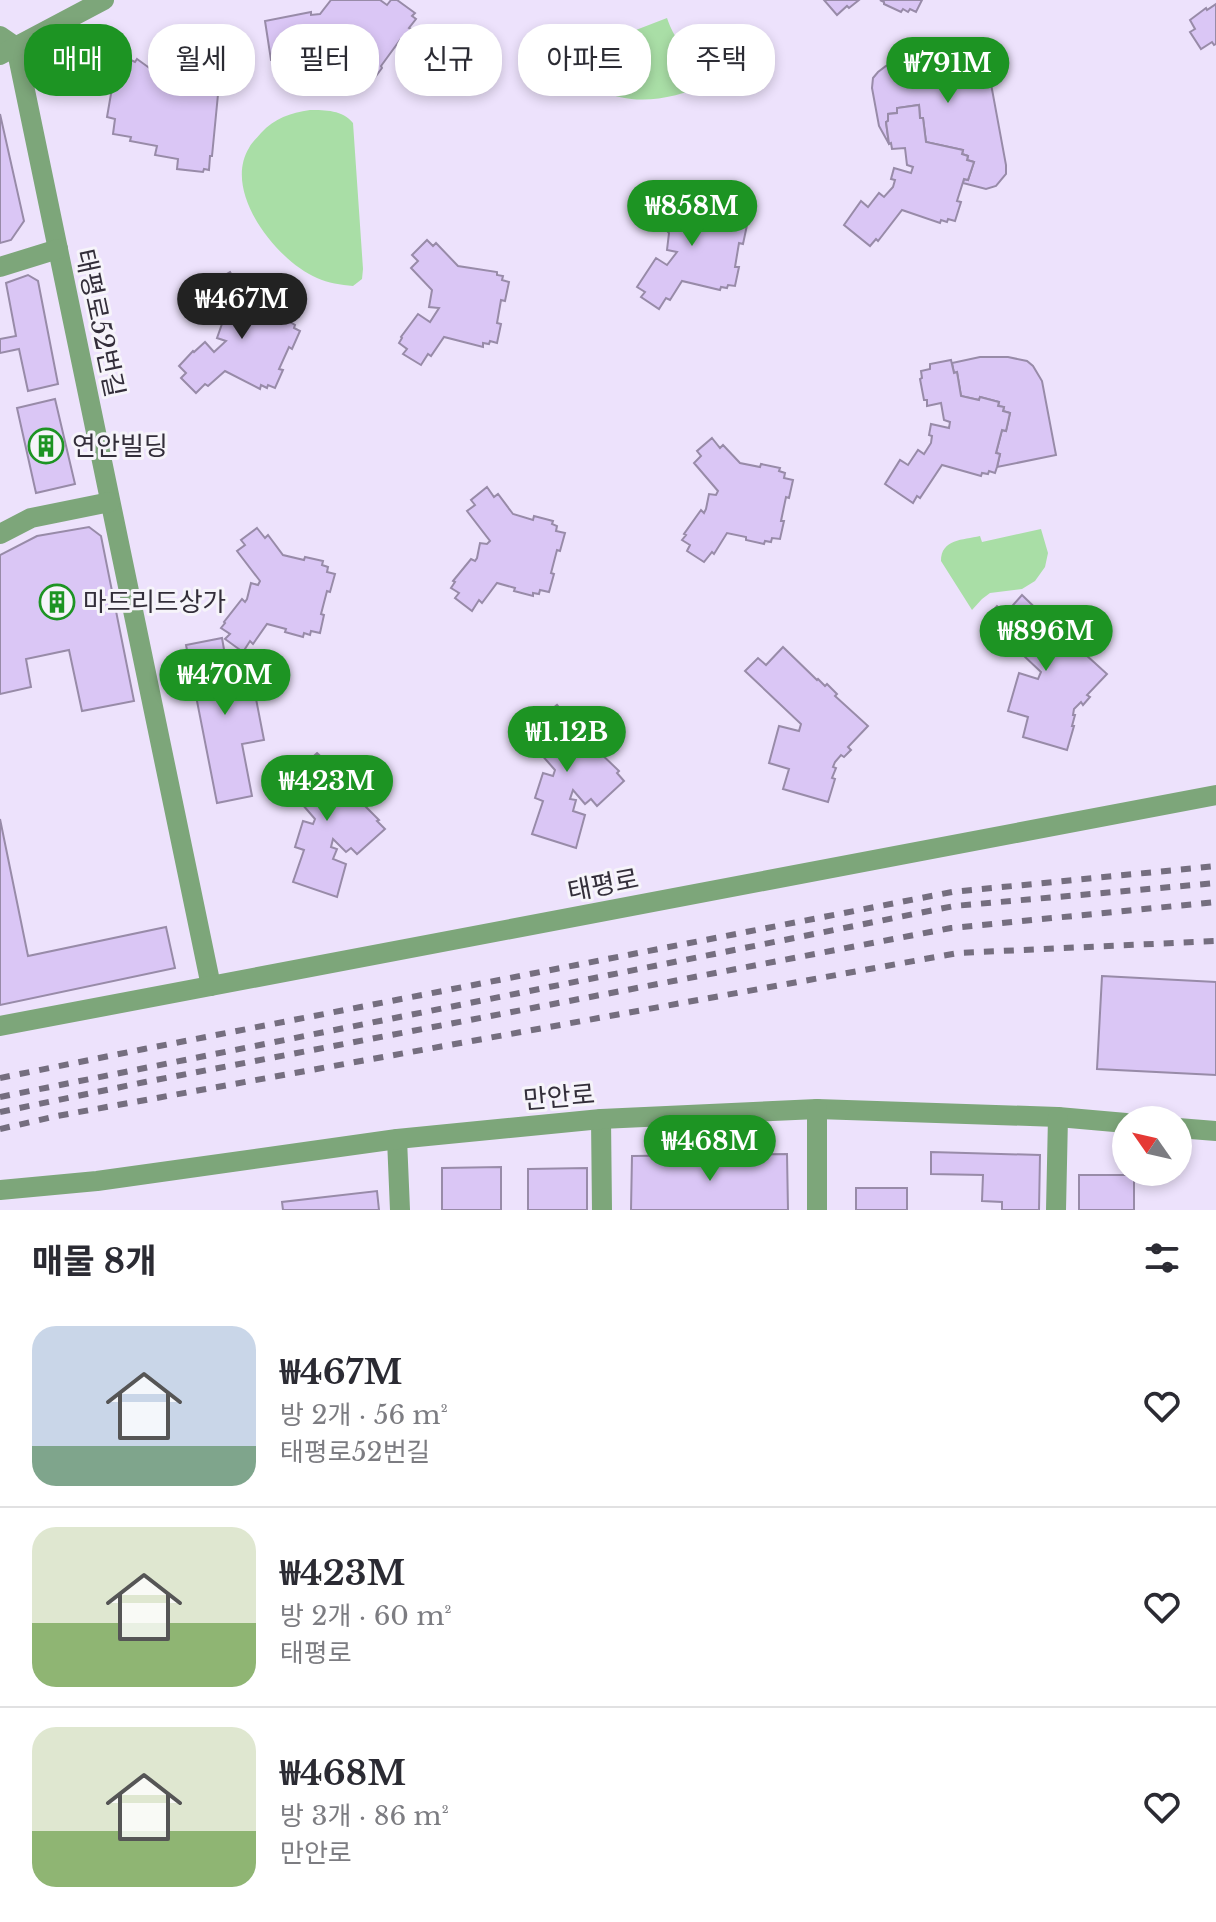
<!DOCTYPE html>
<html lang="ko">
<meta charset="utf-8">
<style>
body{margin:0;font-family:"Libre Baskerville","Noto Sans KR",serif;background:#f2f2f3;color:#2b2b33;height:100vh;display:flex;flex-direction:column;font-size:30px;white-space:nowrap}
*{box-sizing:border-box;margin:0}
p{font-size:26px;color:#7c7c81}
.icon{flex:none;width:44px;height:44px;fill:none;stroke:currentColor;stroke-width:2;stroke-linecap:round;stroke-linejoin:round}
.map{position:relative;height:1210px;overflow:hidden}
.panel{display:flex;flex-direction:column;background:#fff;flex:1}
.panel>*{flex:none}
.top-card{position:absolute;left:24px;top:24px;width:800px;height:72px;display:flex;gap:16px}
.needle{width:52px;rotate:304deg}
.fabs{position:absolute;left:1112px;top:1106px;display:grid;gap:16px}
.fabs a{display:grid;place-items:center;width:80px;height:80px;border-radius:50%;background:#fff;box-shadow:0 4px 12px #0003;font-size:40px}
.price{position:absolute;translate:-50% -68px;padding:0 18px;border-radius:28px;background:#1d9423;color:#fff;font-size:26px;line-height:52px;filter:drop-shadow(0 2px 4px #0008)}
.price::after{content:'';position:absolute;left:50%;top:48px;width:24px;height:18px;margin-left:-12px;background:inherit;clip-path:polygon(0 0,100% 0,50% 100%)}
.price.current{background:#222;color:#fff}
ul{padding:0;list-style:none}
li{display:flex;align-items:center;gap:24px;height:200px;padding:0 32px}
li+li{border-top:2px solid #e1e1e2}
li span{display:grid;place-items:center;flex:none;width:224px;height:160px;border-radius:24px;color:#555}
li>.icon{margin-inline-start:auto}
span .icon{width:96px;height:96px;fill:#fffc;stroke-width:1}
li b{font-size:34px}
h2{display:flex;justify-content:space-between;align-items:center;height:96px;padding:0 32px;font-size:34px}
.chip{padding:0 28px;border-radius:32px;background:#fff;box-shadow:0 4px 12px #0003;font-size:28px;line-height:72px}
.chip.current{background:#1d9423;color:#fff}
.map>svg:first-child{display:block}
</style>
<div class="map">
<svg width="1216" height="1210" viewBox="0 0 1216 1210">
<rect width="100%" height="100%" fill="#ede2fc"/>
<g fill="#a9dea6">
<path d="M667,18C674,38 683,52 705,54L711,83C652,108 606,108 558,60Z"/>
<path d="M310,110C325,110 343,110 353,123L363,269L362,279L353,286C341,285 328,283 317,278C277,261 222,192 249,148C252,142 257,138 261,133C275,118 290,113 310,110Z"/>
<path d="M1041,529L1048,553L1045,567L1035,581L1022,589L990,593L982,599L972,610L941,561C941,539 963,540 980,536L982,542Z"/>
</g>
<g fill="#dac6f5" stroke="#988ba8" stroke-width="2">
<path d="M331,0H380L387,5L391,0H397L415,13L412,16L416,19L409,28L411,29L402,42L400,40L381,66L382,68L373,80L371,79L365,87L362,84L359,88L338,71L344,64L325,50L287,55V58L271,60L265,21L311,12V15L320,14Z"/>
<path d="M824,0H859L849,8L847,6L837,15Z"/>
<path d="M880,0H922L916,12L910,9L908,12L903,9L901,12L884,4V2Z"/>
<path d="M1216,4V44L1214,45L1212,42L1201,49L1190,32L1195,29L1190,20L1206,8L1207,10Z"/>
<path d="M947,43L960,44L975,52L983,60L989,73L1006,165V174L996,186L986,189L963,183L964,179L968,180L974,162L967,160L968,156L962,154L963,150L926,142L923,118H920L919,105L897,108V113L888,114V121L886,122L889,144L879,126L872,88L873,78L878,72L886,66L938,45Z"/>
<path d="M137,59L155,72L153,74L168,85L187,87L188,77L215,80V84H219L212,156H210L209,170L204,169L203,172L177,169L178,159L155,155L157,146L130,141L131,137L113,134L115,119L107,117L112,88L109,86L119,71L122,73L131,60L135,62Z"/>
<path d="M919,105L920,118H923L926,142L963,150L962,154L968,156L967,160L974,162L968,180L964,179L957,201L961,202L955,221L948,219L947,222L941,220L940,223L902,210L878,241L876,239L870,246L844,225L861,201L868,207L879,193L884,197L893,187L895,180L891,179L894,168L911,173L913,167L907,165L905,148L892,149L891,143L889,144L886,122L888,121V114L897,113V108Z"/>
<path d="M0,114L24,221L11,240L0,243Z"/>
<path d="M665,184L671,190L674,187L695,210L735,215V219L740,220V224L747,225L743,244L739,243L735,267H739L735,286L728,285L727,288L721,287L720,290L682,281L670,300L666,298L659,309L641,297L645,292L637,287L656,258L667,265L677,252L667,250L669,233L649,211L655,205L650,198Z"/>
<path d="M427,240L433,246L436,243L458,266L497,272V275L503,276L502,280L509,282L505,301L501,300L497,323L501,324L497,343L490,341L489,344L483,343V347L444,337L431,356L428,354L421,365L403,354L407,349L399,343L402,338L401,337L418,314L430,322L439,308L429,307L432,290L411,268L418,261L412,255Z"/>
<path d="M230,272L234,279L238,277L254,305L272,313L274,311L291,318L290,322L295,325L294,328L300,331L292,349L289,347L279,369L283,370L275,388L268,385L267,388L261,385L260,389L225,371L208,386L205,384L196,393L181,378L186,373L179,366L193,351L194,352L205,342L214,352L226,341L217,338L223,321L208,295L216,290L211,283Z"/>
<path d="M28,275L38,281L58,384L28,391L19,349L0,353V339L16,336L6,283Z"/>
<path d="M980,357H1008L1027,361L1033,366L1042,381L1056,455L997,467L1000,454L996,453L1002,430L1006,431L1010,413L1003,411L1004,407L998,406L999,402L980,397L979,400L961,396L957,372L954,373L952,363Z"/>
<path d="M951,360L954,373L957,372L961,396L979,400L980,397L999,402L998,406L1004,407L1003,411L1010,413L1006,431L1002,430L996,453L1000,454L997,467L995,473L989,471L988,474L982,473L981,476L942,465L920,498L917,496L913,503L885,484L900,460L908,465L918,450L924,454L931,443L932,436L929,435L931,424L949,428L950,422L944,420L941,403L927,406V400H924L920,379L922,378L921,371L930,369V364Z"/>
<path d="M55,399L75,484L36,493L17,408Z"/>
<path d="M712,438L720,448L723,445L740,463L760,467L761,464L780,468L779,471L785,473L784,478L793,480L789,498L786,497L781,521H784L780,539L772,538L771,542L765,541L764,544L746,540V537L727,533L714,554L712,552L704,562L687,551L690,545L682,540L686,535L684,534L701,510L704,513L706,509L709,494L716,495L718,491L694,463L701,456L697,451Z"/>
<path d="M487,487L494,497L498,494L513,514L533,520L534,516L553,521L552,524L557,526L556,531L565,533L560,551L557,550L551,573L554,574L549,592L540,590L539,594L533,593V596L514,591L515,588L497,583L482,603L479,600L472,611L455,598L459,593L451,588L455,582L453,581L471,559L475,561L477,558L480,543L487,544L490,541L467,511L475,505L471,500Z"/>
<path d="M89,527L101,536L134,701L82,711L69,650L26,659L31,687L0,694V555L37,536Z"/>
<path d="M257,528L265,538L268,535L283,555L304,560L305,557L323,561L322,565L328,567L327,572L335,574L330,592L327,591L321,614L324,615L320,633L311,631L310,635L304,633L303,637L285,632L286,629L267,624L253,644L250,641L243,652L225,639L230,634L221,628L225,623L224,622L242,599L245,602L247,599L251,583L258,585L260,581L237,551L245,545L241,540Z"/>
<path d="M1022,595L1056,628L1057,626L1065,634L1066,632L1077,642L1074,644L1107,674L1087,695L1090,697L1083,705L1081,702L1074,709L1073,715H1075L1072,726H1074L1067,750L1023,737L1028,717L1008,711L1019,673L1038,679L1041,672L985,619L997,606L1006,613Z"/>
<path d="M222,638L228,672L250,668L264,740L242,744L252,796L217,803L186,645Z"/>
<path d="M783,647L817,680L818,679L825,686L827,684L837,694L835,696L868,726L848,747L851,750L844,757L841,755L835,762L833,767L836,768L832,778L835,779L828,802L783,789L789,769L769,763L779,726L799,731L801,724L745,671L758,658L766,665Z"/>
<path d="M557,705L563,712L565,711L573,720L572,722L596,746L595,748L619,771L617,773L624,781L597,806L591,799L585,804L573,790L570,799L576,800L573,811L585,815L576,848L532,834L543,801L535,798L543,773L553,776L555,770L517,727L535,710L542,717Z"/>
<path d="M317,753L334,769L332,770L357,795L355,796L379,820L377,821L385,829L357,854L351,848L346,852L333,839L331,847L337,849L333,859L346,864L337,897L293,882L304,850L295,847L303,821L313,824L315,819L277,775L296,759L303,766Z"/>
<path d="M0,819L28,956L166,927L175,968L0,1005Z"/>
<path d="M1102,976L1216,982V1075L1097,1069Z"/>
<path d="M931,1152L1040,1155L1039,1210H1002V1202L982,1201L983,1175L931,1174Z"/>
<path d="M787,1154L788,1210H631L632,1156Z"/>
<path d="M501,1167V1210H442V1168Z"/>
<path d="M587,1168V1210H528V1169Z"/>
<rect x="1079" y="1175" width="55" height="35"/>
<rect x="856" y="1188" width="51" height="22"/>
<path d="M377,1191L379,1210H283L282,1202Z"/>
</g>
<g fill="none" stroke-linecap="round" stroke-linejoin="round">
<g stroke="#7da67a" stroke-width="20">
<path d="M0,36L16,47L211,986"/>
<path d="M0,55L104,0"/>
<path d="M0,267L58,249"/>
<path d="M0,534L31,518L110,502"/>
<path d="M0,1026L1216,795"/>
<path d="M601,1119L602,1210"/>
<path d="M1178,1128L1216,1131"/>
<path d="M397,1139L400,1210"/>
<path d="M0,1190L97,1181L397,1139L601,1119L817,1109L1058,1117L1126,1123"/>
<path d="M817,1210V1109"/>
<path d="M1056,1210L1058,1117"/>
</g>
<g stroke="#756e7f" stroke-width="6" stroke-dasharray="10 10" stroke-linecap="butt">
<path d="M0,1078L144,1049L952,892L1216,866"/>
<path d="M0,1097L954,906L1216,883"/>
<path d="M0,1112L145,1082L951,928L1216,902"/>
<path d="M0,1129L57,1116L958,953L1216,941"/>
</g>
</g>
<defs>
<g id="building-ring" transform="scale(1.8)"><circle r="9.5" fill="#f6f4fa" stroke="#1d9423" stroke-width="1.5"/><path d="M-4-6H4V6H1V3H-1V6H-4ZM-2.5-4.3h1.7v1.8h-1.7ZM.8-4.3h1.7v1.8H.8ZM-2.5-1h1.7V.8h-1.7ZM.8-1h1.7V.8H.8Z" fill="#1d9423"/></g>
</defs>
<g fill-rule="evenodd">
<use href="#building-ring" x="46" y="446"/>
<use href="#building-ring" x="57" y="602"/>
</g>
<g text-anchor="middle" dominant-baseline="central" stroke-width="6" stroke-linejoin="round" paint-order="stroke">
<g font-size="26" fill="#332e3a" stroke="#f6f4fa">
<text transform="translate(100 323) rotate(78)">태평로52번길</text>
<text transform="translate(603 885) rotate(-11)">태평로</text>
<text transform="translate(559 1097) rotate(-5)">만안로</text>
</g>
<g font-size="26" fill="#332e3a" stroke="#f6f4fa" text-anchor="start">
<text x="72" y="446">연안빌딩</text>
<text x="83" y="602">마드리드상가</text>
</g>
</g>
</svg>
<div class="fabs">
<a><svg class="needle" viewBox="-14 -14 28 28"><path d="M0-13l5 13h-10z" fill="#e53935"/><path d="M0 13l5-13h-10z" fill="#7c7c81"/></svg></a>
</div>
<b class="price" style="left:948px;top:105px">₩791M</b>
<b class="price" style="left:692px;top:248px">₩858M</b>
<b class="price current" style="left:242px;top:341px">₩467M</b>
<b class="price" style="left:1046px;top:673px">₩896M</b>
<b class="price" style="left:225px;top:717px">₩470M</b>
<b class="price" style="left:567px;top:774px">₩1.12B</b>
<b class="price" style="left:327px;top:823px">₩423M</b>
<b class="price" style="left:710px;top:1183px">₩468M</b>
<div class="top-card">
<a class="chip current">매매</a>
<a class="chip">월세</a>
<a class="chip">필터</a>
<a class="chip">신규</a>
<a class="chip">아파트</a>
<a class="chip">주택</a>
</div>
</div>
<section class="panel">
<h2>매물 8개<svg class="icon" aria-label="filters" viewBox="0 0 24 24"><path d="M4 7h16M4 17h16"/><circle cx="9" cy="7" r="2"/><circle cx="15" cy="17" r="2"/></svg></h2>
<ul>
<li><span style="background:linear-gradient(#c9d6e8 75%,#7fa58c 0)"><svg class="icon" aria-label="home" viewBox="0 0 24 24"><path d="M3 11l9-7 9 7M6 9v11h12V9"/></svg></span><div><b>₩467M</b><p>방 2개 · 56 m²</p><p>태평로52번길</p></div><svg class="icon" aria-label="heart" viewBox="0 0 24 24"><path d="M12 20l-8-8c-3-5 5-10 8-4 3-6 11-1 8 4z"/></svg></li>
<li><span style="background:linear-gradient(#dfe7d0 60%,#8fb573 0)"><svg class="icon" aria-label="home" viewBox="0 0 24 24"><path d="M3 11l9-7 9 7M6 9v11h12V9"/></svg></span><div><b>₩423M</b><p>방 2개 · 60 m²</p><p>태평로</p></div><svg class="icon" aria-label="heart" viewBox="0 0 24 24"><path d="M12 20l-8-8c-3-5 5-10 8-4 3-6 11-1 8 4z"/></svg></li>
<li><span style="background:linear-gradient(#dfe7d0 65%,#8fb573 0)"><svg class="icon" aria-label="home" viewBox="0 0 24 24"><path d="M3 11l9-7 9 7M6 9v11h12V9"/></svg></span><div><b>₩468M</b><p>방 3개 · 86 m²</p><p>만안로</p></div><svg class="icon" aria-label="heart" viewBox="0 0 24 24"><path d="M12 20l-8-8c-3-5 5-10 8-4 3-6 11-1 8 4z"/></svg></li>
</ul>
</section>
